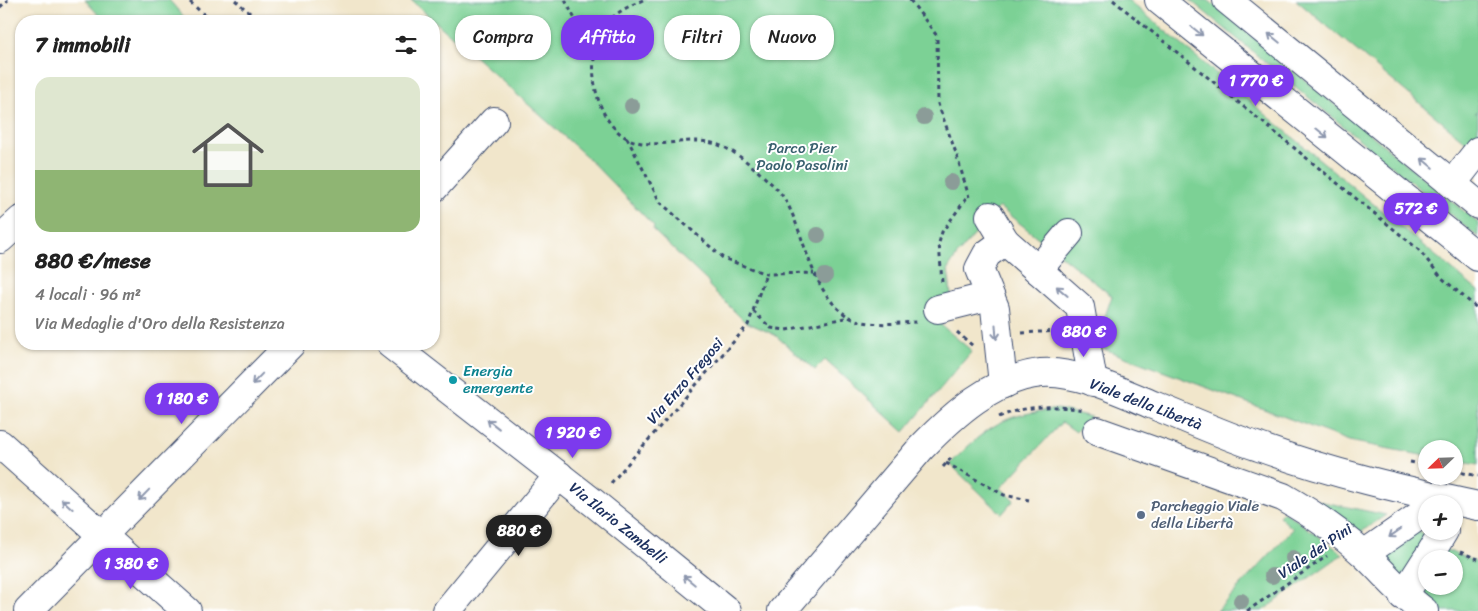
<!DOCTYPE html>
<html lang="it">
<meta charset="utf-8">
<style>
body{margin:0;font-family:Sriracha,sans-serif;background:#f2f2f2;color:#222;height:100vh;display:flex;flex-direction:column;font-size:19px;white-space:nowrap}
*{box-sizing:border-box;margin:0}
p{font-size:16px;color:#767676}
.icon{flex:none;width:28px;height:28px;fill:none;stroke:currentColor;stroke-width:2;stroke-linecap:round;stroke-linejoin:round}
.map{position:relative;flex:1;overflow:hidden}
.panel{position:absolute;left:15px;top:15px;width:425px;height:335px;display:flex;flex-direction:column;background:#fff;border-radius:20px;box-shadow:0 1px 4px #0004}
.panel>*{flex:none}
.hud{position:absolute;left:455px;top:15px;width:475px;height:45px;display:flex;gap:10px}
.needle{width:32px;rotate:247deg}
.fabs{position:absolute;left:1418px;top:440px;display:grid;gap:10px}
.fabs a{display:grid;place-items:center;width:45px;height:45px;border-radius:50%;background:#fff;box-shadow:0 1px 4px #0004;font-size:25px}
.price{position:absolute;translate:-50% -42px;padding:0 11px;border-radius:18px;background:#7c3aed;color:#fff;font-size:16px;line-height:32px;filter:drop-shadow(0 1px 2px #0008)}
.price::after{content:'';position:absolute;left:50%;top:30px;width:15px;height:11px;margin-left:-8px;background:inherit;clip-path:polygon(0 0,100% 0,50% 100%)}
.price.current{background:#222;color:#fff}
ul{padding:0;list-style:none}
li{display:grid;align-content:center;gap:10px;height:265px;padding:0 20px}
li span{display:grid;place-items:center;height:155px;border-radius:15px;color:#555}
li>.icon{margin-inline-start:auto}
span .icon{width:90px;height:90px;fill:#fffc;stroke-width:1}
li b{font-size:21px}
h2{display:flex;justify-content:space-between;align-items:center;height:60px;padding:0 20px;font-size:21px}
.tag{padding:0 18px;border-radius:20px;background:#fff;box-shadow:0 1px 4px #0004;font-size:18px;line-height:45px}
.tag.current{background:#7c3aed;color:#fff}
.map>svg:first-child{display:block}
</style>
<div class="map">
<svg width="1478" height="611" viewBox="0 0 1478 611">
<rect width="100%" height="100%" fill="#fff"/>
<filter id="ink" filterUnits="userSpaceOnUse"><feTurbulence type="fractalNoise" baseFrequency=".02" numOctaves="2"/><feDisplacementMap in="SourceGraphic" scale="10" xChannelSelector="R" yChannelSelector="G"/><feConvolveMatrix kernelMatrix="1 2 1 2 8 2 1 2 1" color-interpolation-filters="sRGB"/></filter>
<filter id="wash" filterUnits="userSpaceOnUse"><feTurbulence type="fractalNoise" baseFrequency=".0096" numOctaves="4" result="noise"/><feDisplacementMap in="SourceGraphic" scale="20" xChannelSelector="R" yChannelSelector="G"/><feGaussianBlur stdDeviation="1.12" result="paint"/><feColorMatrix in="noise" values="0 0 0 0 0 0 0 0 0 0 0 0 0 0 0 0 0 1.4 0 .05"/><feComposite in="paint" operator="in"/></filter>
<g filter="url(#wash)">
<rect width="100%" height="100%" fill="#f1e6cb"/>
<g fill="#7cd195" stroke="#4c807a">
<path d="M85,0H169L184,17L180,21H104Z"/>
<path d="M411,0H1128L1478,291V465L1454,461V449H1426V456L1349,441L1101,348V328L1112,296L999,207L958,254L948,269L951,295L941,325L972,351L904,432L825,360L815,370L775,335L744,321L709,286V283L653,230L654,226L585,155Z"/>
<path d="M1190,0H1208L1478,223V237Z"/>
<path d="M1296,0H1478V110L1475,114L1478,111V152Z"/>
<path d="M1058,409L1091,417L1076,432L1062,422L1001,488L1014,500L1002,514L950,464C990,424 1002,415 1058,409Z"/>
<path d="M1309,499L1386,515L1356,535Z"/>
<path d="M1284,511L1343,554L1262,611H1217L1293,529L1279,516Z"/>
<path d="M1415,527L1431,541L1403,582L1376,554Z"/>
<path d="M1442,548L1478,563V611H1435L1414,592L1426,573V586H1454V559H1435Z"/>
</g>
</g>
<g filter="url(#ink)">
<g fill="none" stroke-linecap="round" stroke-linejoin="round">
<g stroke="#3b4a6e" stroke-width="30">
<g id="minor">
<path d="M1452,184L1478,151"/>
<path d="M434,188L494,121"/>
<path d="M990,216L1005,241"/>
<path d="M0,239L21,220"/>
<path d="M1038,270L1069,233"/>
<path d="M938,309L990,296"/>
<path d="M390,344L594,503L727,611"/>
<path d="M1003,384L995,308L979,269L987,254L1005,241L1080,307L1093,382"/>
<path d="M1097,431L1283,497C1311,513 1341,533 1365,555C1385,574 1401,594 1424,611"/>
<path d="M0,444L187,611"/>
<path d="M1364,554L1426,511"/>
<path d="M1427,559L1444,531"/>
<path d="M1403,596L1426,560"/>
<path d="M28,611L291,344"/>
<path d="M447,611L559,475"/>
<path d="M782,611L921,448C953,415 993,378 1041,373C1075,370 1122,392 1153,405C1188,419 1223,435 1259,447C1330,473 1404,490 1478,506"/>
</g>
</g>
<g stroke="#3b4a6e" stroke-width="30">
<g id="major">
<path d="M1159,0L1478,257"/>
<path d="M1227,0L1478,205"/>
</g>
</g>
<g stroke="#3b4a6e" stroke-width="3" stroke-dasharray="4 4" stroke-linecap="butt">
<path d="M235,0L259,21"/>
<path d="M565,0L586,40L596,47"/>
<path d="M643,0C627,7 611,14 602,31C585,62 594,118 625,137C651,152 681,137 708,142C734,147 754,168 773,185C788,199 793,216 800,234C810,263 821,300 849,317C866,327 898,323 917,322"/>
<path d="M910,0L937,36L938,104L956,153L969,197"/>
<path d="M1113,0L1418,249L1442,278L1478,309"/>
<path d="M190,2L211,21"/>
<path d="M0,7L8,0"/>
<path d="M627,138L660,202L723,258L766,274L814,273"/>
<path d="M942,282L939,243L942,232L968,196"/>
<path d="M753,311L771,328L786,330L850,317"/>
<path d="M957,332L973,346"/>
<path d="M1022,333L1058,331"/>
<path d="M999,417C1026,405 1055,405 1084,410"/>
<path d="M1410,462L1426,465"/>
<path d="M946,463L1004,495L1029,500"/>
<path d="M943,467L951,458"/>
<path d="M1454,471L1478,476"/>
<path d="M611,483L748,325L766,274"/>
<path d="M1460,552L1478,559"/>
<path d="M1247,611L1327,556"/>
</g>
<use href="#minor" stroke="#fff" stroke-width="28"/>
<use href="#major" stroke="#fff" stroke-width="28"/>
</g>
<g fill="#8b9c98">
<circle cx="632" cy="106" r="8"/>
<circle cx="924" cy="117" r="8"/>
<circle cx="951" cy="182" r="8"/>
<circle cx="818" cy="235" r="8"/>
<circle cx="825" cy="276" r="8"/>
<circle cx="1293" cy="558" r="8"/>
<circle cx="1272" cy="576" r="8"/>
<circle cx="1241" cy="601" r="8"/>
</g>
<defs><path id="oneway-shaft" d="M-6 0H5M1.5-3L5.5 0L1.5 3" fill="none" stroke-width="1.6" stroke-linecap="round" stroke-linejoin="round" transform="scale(1.25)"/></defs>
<g stroke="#8d97ae">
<use href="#oneway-shaft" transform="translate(1197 31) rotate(39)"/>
<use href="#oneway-shaft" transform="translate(1274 38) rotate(-141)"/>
<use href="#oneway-shaft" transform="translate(1322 133) rotate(39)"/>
<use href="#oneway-shaft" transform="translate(1427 163) rotate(-140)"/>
<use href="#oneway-shaft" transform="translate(1062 291) rotate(-139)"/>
<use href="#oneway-shaft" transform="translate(996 332) rotate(86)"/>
<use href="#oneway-shaft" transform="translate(257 379) rotate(134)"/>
<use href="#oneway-shaft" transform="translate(493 424) rotate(-142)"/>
<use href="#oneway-shaft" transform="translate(144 495) rotate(134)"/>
<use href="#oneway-shaft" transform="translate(67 504) rotate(-138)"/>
<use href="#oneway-shaft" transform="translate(1395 533) rotate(145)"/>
<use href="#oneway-shaft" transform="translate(689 580) rotate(-141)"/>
</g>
</g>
<circle fill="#0f9aa8" stroke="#fff" stroke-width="2" cx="453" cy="380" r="5"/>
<circle fill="#5c6f8a" stroke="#fff" stroke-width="2" cx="1141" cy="515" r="5"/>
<g text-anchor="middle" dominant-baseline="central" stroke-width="4" stroke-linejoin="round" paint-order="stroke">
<g font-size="15" fill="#38606e" stroke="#fff">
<text x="802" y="148">Parco Pier<tspan x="802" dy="17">Paolo Pasolini</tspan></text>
</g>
<g font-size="15" fill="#0d838f" stroke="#fff" text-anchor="start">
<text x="463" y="371">Energia<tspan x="463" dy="17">emergente</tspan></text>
</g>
<g font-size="15" fill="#1b2f5e" stroke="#fff">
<text transform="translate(685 381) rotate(-49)">Via Enzo Fregosi</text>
<text transform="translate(1146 404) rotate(21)">Viale della Libertà</text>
<text transform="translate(618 523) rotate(39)">Via Ilario Zambelli</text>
<text transform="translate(1315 551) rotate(-34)">Viale dei Pini</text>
</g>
<g font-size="15" fill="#4e5e75" stroke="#fff" text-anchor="start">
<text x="1151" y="506">Parcheggio Viale<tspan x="1151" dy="17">della Libertà</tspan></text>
</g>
</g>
</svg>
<div class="fabs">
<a><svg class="needle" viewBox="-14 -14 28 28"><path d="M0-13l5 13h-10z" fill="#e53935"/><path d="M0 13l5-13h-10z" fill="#767676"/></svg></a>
<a>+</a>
<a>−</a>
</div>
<b class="price" style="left:1256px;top:107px">1 770 €</b>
<b class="price" style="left:1416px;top:235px">572 €</b>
<b class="price" style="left:1084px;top:358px">880 €</b>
<b class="price" style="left:182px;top:425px">1 180 €</b>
<b class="price" style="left:573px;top:459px">1 920 €</b>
<b class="price current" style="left:519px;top:557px">880 €</b>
<b class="price" style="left:131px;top:590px">1 380 €</b>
<div class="hud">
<a class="tag">Compra</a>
<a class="tag current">Affitta</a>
<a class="tag">Filtri</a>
<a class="tag">Nuovo</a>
</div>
<section class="panel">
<h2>7 immobili<svg class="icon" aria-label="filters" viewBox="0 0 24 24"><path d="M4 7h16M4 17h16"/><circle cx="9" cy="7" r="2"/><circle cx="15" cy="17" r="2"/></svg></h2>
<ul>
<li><span style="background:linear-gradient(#dfe7d0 60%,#8fb573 0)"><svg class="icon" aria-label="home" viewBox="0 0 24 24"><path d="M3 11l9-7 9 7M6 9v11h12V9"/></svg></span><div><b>880 €/mese</b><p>4 locali · 96 m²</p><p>Via Medaglie d'Oro della Resistenza</p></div></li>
</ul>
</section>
</div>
